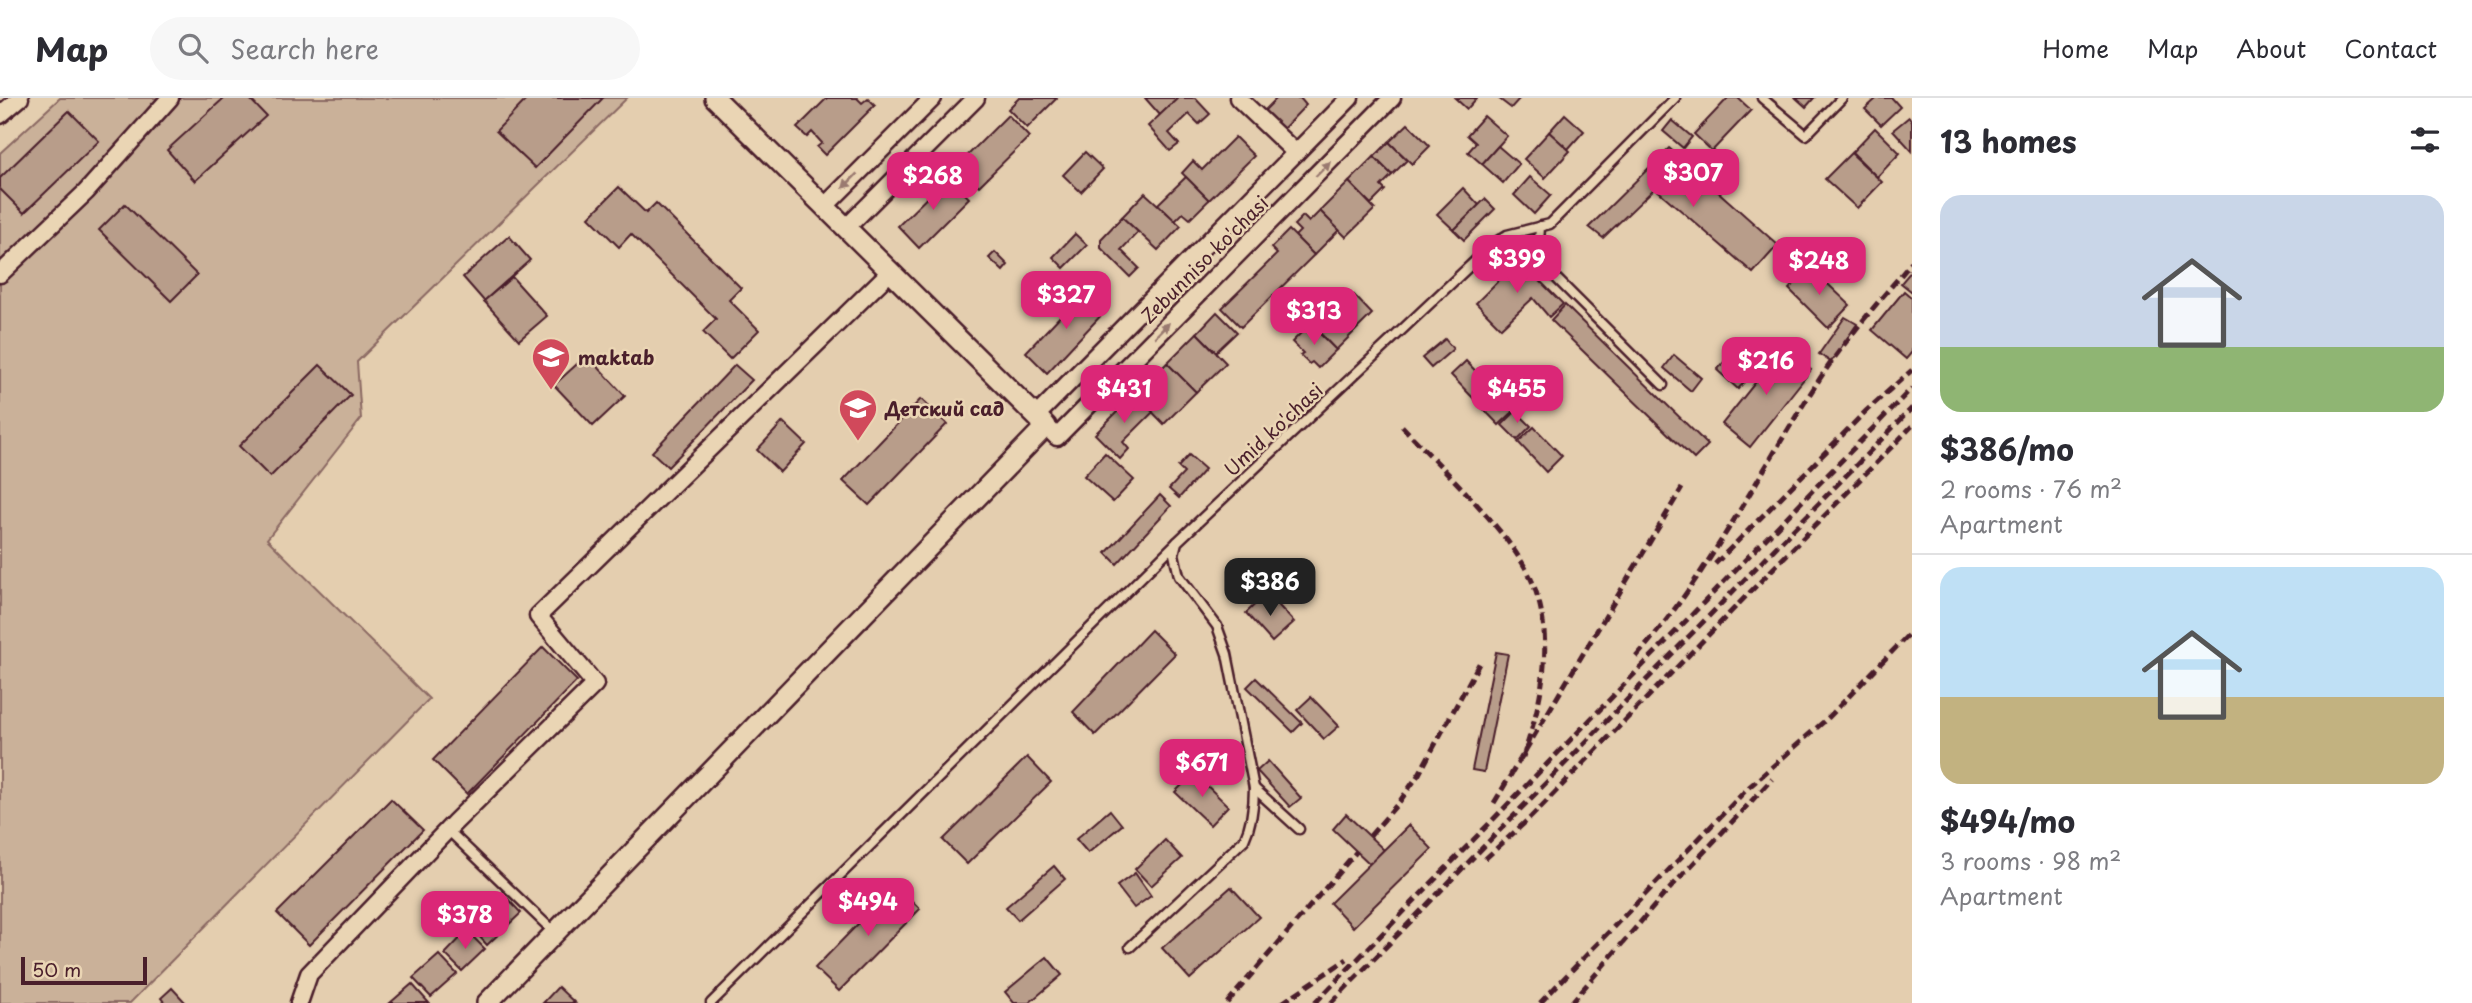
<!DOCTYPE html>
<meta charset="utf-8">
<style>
body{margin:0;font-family:"Playpen Sans",sans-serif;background:#f7f7f7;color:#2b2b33;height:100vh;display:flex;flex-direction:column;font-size:26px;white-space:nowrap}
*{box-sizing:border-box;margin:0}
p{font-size:23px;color:#7c7c81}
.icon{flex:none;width:38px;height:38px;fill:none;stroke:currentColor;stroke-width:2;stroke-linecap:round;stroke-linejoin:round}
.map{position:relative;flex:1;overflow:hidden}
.details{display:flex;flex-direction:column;background:#fff;width:560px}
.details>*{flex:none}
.scale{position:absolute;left:21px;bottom:18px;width:126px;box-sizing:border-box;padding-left:7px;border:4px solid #4a1f2b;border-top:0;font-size:19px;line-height:24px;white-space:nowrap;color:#4a1f2b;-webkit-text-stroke:5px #ead5b4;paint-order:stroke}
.price{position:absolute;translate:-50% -60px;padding:0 16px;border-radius:14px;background:#db2777;color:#fff;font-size:23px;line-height:46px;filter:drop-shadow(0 2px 4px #0008)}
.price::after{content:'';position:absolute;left:50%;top:42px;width:21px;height:16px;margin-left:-10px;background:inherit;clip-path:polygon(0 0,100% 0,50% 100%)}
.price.on{background:#222;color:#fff}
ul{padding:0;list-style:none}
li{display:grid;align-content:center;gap:14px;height:371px;padding:0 28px}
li+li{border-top:2px solid #e1e1e2}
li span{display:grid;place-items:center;height:217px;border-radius:21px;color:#555}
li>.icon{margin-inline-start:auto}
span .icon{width:126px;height:126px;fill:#fffc;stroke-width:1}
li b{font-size:30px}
h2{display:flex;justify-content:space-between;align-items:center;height:84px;padding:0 28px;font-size:30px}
header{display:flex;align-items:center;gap:42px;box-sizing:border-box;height:98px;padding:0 35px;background:#fff;border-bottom:2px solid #e1e1e2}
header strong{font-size:33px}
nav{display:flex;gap:38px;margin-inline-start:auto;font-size:24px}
.search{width:490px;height:63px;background:#f7f7f7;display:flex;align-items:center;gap:18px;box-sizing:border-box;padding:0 24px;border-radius:38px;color:#7c7c81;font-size:26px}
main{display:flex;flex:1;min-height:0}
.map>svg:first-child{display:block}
</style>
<header>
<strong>Map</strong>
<div class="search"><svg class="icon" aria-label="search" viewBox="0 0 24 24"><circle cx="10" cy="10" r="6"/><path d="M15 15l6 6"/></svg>Search here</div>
<nav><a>Home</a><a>Map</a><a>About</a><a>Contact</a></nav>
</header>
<main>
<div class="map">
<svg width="1912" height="905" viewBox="0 0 1912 905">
<rect width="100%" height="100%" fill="#e4ceaf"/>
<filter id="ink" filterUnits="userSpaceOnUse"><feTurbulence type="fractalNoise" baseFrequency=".0143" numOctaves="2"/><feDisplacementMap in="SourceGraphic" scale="14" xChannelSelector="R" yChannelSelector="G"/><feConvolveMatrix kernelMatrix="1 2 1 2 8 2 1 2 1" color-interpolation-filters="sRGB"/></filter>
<g filter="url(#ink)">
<path fill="#cab199" stroke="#8a6862" stroke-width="2" d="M60,0H627L357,264L361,321L267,441L429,601L130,905H0V55Z"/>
<g fill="#b89d8a" stroke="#4a1f2b" stroke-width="2">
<path d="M224,0H249L266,18L195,83L167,52Z"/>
<path d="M528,0H603L535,70L496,33Z"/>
<path d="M827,0H857L862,5L868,0L875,7L825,57L817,49L822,45L812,34L807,39L797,30Z"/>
<path d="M1019,0H1057L1027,30L1008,11Z"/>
<path d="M1145,0H1178L1160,17Z"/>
<path d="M1178,0H1195L1210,16L1199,26L1189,16L1169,35L1179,46L1170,53L1148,28Z"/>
<path d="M1277,0H1300L1306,7L1281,33L1262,15Z"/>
<path d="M1455,0H1477L1467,11Z"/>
<path d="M1498,0H1520L1511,10Z"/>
<path d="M1728,0H1738L1751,12L1712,53L1694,36Z"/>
<path d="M1796,0H1814L1806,9Z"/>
<path d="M1877,0H1892L1900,9L1881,27L1865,11Z"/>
<path d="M69,13L99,43L24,115L0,91V80Z"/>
<path d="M1565,16L1584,33L1568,51L1549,34Z"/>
<path d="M1008,17L1029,39L979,88L958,67Z"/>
<path d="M1484,18L1507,38L1482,66L1468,54L1476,45L1467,37Z"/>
<path d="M1909,19L1912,23V53L1893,32Z"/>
<path d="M1672,22L1692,39L1683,50L1663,33Z"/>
<path d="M1408,26L1430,48L1412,66L1389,44Z"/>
<path d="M1875,30L1900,55L1877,79L1852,54Z"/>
<path d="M1549,34L1570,53L1545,80L1524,61Z"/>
<path d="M1235,39L1254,58L1209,102L1182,75L1193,63L1202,72Z"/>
<path d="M1389,44L1407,62L1392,77L1374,59Z"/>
<path d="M1498,48L1519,66L1503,85L1482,66Z"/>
<path d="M1669,50L1778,147L1753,175L1655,90L1603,140L1589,129Z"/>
<path d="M1085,54L1103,71L1081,94L1063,77Z"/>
<path d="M1851,55L1882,84L1857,110L1825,81Z"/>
<path d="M1374,59L1392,77L1381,88L1385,92L1371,106L1349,84Z"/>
<path d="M948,79L969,100L919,150L898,128Z"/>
<path d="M1186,79L1209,102L1190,121L1183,115L1175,123L1158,106Z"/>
<path d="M1530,79L1551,97L1534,116L1514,97Z"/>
<path d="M1349,84L1375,111L1346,139L1320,113Z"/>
<path d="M619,89L646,115L656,105L741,190L729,202L759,232L730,261L703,234L716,221L631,136L619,149L589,119Z"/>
<path d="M1463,90L1479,107L1454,132L1437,116Z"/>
<path d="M1145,95L1181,128L1158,152L1122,119Z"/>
<path d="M1485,101L1495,111L1464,142L1454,132Z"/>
<path d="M125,106L197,177L171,203L99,132Z"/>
<path d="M1320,113L1339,132L1314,157L1295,138L1300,133L1294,127L1303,118L1309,124Z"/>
<path d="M1122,119L1138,134L1121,152L1139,170L1130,179L1101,150V141Z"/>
<path d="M1289,132L1314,157L1241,229L1222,210L1277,156L1271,150Z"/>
<path d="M1075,136L1087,147L1064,170L1053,159Z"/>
<path d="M509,138L530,162L484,203L463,179Z"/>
<path d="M995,154L1008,167L1003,173L989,160Z"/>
<path d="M1519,162L1563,206L1549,219L1533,200L1501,230L1476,205Z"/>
<path d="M1810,169L1850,207L1828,230L1789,191Z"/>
<path d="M1912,172V194L1901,185Z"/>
<path d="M512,179L547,218L519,242L484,203Z"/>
<path d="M1086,191L1107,211L1047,275L1026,254Z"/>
<path d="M1904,193L1912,200V254L1906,261L1872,232Z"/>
<path d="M1354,197L1372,216L1336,252L1318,233Z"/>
<path d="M1565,207L1708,347L1694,361L1551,222Z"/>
<path d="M1217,214L1237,234L1216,254L1197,235Z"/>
<path d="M1845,219L1857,226L1831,264L1819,256Z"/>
<path d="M1310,226L1336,252L1318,270L1312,264L1309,266L1300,257L1303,255L1292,244Z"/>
<path d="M1197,235L1226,265L1196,294L1167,265Z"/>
<path d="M1445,241L1453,251L1431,270L1422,260Z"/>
<path d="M1744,242L1765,261L1738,291L1717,272Z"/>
<path d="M1783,250L1811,272L1750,349L1722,326Z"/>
<path d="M587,257L625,298L593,328L554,287Z"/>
<path d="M1674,257L1701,280L1691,293L1664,270Z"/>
<path d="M1466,263L1514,313L1499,327L1451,277Z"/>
<path d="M1167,265L1196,294L1164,326L1135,296Z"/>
<path d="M320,267L351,297L270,379L239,348Z"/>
<path d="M735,267L752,282L668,369L652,354Z"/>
<path d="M1135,296L1153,314L1123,344L1129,351L1120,361L1095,336Z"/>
<path d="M921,301L947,326L869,407L843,383Z"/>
<path d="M1516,313L1531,328L1517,342L1502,327Z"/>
<path d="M783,324L806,346L780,374L757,352Z"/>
<path d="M1534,329L1562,358L1546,374L1518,344Z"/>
<path d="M1105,355L1134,382L1113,404L1084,378Z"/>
<path d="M1189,357L1205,371L1179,400L1169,391L1184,375L1178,369Z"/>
<path d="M1160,397L1171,408L1117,466L1106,455Z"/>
<path d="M1267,495L1294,524L1272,544L1246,515Z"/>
<path d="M1151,532L1175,556L1095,637L1073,614Z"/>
<path d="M543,549L577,583L467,696L433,662Z"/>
<path d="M1496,554L1508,556L1484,674L1472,672Z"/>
<path d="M1256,580L1302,625L1293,634L1247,589Z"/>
<path d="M1311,599L1339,628L1324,641L1297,612Z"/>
<path d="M1027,659L1051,684L967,766L943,742Z"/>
<path d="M1268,663L1301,700L1290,709L1257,673Z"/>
<path d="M1194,675L1228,708L1210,727L1175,694Z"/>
<path d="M391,701L423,732L309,847L277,815Z"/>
<path d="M1110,712L1122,727L1088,755L1076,741Z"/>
<path d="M1346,716L1384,752L1370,766L1333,731Z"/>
<path d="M1409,727L1432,751L1353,829L1330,805Z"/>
<path d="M1165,742L1182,760L1151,788L1135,771Z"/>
<path d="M1054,768L1065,781L1018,822L1006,809Z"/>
<path d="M1135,775L1151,798L1134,810L1117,788Z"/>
<path d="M896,787L920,811L839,893L815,870Z"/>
<path d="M1231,789L1259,819L1190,881L1162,850Z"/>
<path d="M504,797L521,815L487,847L470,828Z"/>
<path d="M467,833L485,851L462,873L445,856Z"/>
<path d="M439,857L457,876L431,899L413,880Z"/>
<path d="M1047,859L1062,877L1029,905H1014L1005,894Z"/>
<path d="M412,886L429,905H390Z"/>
<path d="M558,889L575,905H543Z"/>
<path d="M172,890L186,905H165L161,900Z"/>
</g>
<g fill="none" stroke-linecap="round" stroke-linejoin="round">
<g stroke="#4a1f2b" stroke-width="13">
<g id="service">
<path d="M1762,0L1806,37L1842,0"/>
<path d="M1540,128L1538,162L1663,287"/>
<path d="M1254,690L1299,731"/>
<path d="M448,732L554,834"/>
<path d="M1130,849L1244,742C1252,725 1254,709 1254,690L1227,556L1217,528L1179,478L1174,456L1177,444L1493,146L1507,137L1550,126L1675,0"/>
<path d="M711,905L1177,444"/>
</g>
</g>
<g stroke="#4a1f2b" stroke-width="21">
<g id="minor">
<path d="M1238,0L1296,55"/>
<path d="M0,17L20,0"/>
<path d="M825,108L933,0"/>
<path d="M846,130L976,0"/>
<path d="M0,176L86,94L170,0"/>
<path d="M1036,318L1350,0"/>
<path d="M1046,328L1057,339L1392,0"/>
<path d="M299,905L309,876L454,725L595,586L538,518L890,174"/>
</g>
</g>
<g stroke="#4a1f2b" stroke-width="24">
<path id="tertiary" d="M487,905L1046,328L715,0"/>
</g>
<use href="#service" stroke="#ead5b4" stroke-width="8"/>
<use href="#minor" stroke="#ead5b4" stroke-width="16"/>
<use href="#tertiary" stroke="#ead5b4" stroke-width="19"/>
<g stroke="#4a1f2b" stroke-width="5" stroke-dasharray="10 5" stroke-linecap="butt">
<path d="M1402,328C1440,369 1510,433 1532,483C1556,541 1542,603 1523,659"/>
<path d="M1715,466L1867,312L1912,272"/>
<path d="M1636,559C1710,475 1757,378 1817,285C1845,242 1879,203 1912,164"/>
<path d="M1494,705L1682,390"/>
<path d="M1370,738L1400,703L1419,676L1481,562"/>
<path d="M1485,761L1531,719L1912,328"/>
<path d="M1227,905L1357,753"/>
<path d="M1282,905L1347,861"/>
<path d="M1315,905L1912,290"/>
<path d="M1331,905L1912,310"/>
<path d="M1540,905L1748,690L1829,619L1912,533"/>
<path d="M1571,905L1662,799L1772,681"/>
</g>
</g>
<defs><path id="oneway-solid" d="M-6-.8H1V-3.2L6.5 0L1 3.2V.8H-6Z" transform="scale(1.75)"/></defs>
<g fill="#9a7a70">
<use href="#oneway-solid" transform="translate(1323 71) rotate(-45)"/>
<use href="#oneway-solid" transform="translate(850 83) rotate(135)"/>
<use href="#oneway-solid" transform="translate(1162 232) rotate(-45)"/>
</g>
</g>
<defs>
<g id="school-pin" transform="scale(2.0125)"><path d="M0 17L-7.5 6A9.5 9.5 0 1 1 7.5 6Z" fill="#d1495b" stroke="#ead5b4"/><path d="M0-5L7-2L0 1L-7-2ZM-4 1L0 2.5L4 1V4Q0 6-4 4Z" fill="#fff"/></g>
</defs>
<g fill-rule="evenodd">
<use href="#school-pin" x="551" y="259"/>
<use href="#school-pin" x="858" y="310"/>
</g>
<g text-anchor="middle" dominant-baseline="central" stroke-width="5" stroke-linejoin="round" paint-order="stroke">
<g font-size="19" fill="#4a1f2b" stroke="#ead5b4">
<text transform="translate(1204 161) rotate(-45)">Zebunniso ko'chasi</text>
<text transform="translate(1273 331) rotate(-43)">Umid ko'chasi</text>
</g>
<g font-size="19" font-weight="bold" fill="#4a1f2b" stroke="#ead5b4" text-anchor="start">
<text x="578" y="259">maktab</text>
<text x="885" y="310">Детский сад</text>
</g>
</g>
</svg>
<div class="scale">50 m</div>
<b class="price" style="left:1693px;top:111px">$307</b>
<b class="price" style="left:933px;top:114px">$268</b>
<b class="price" style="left:1517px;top:197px">$399</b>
<b class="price" style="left:1819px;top:199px">$248</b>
<b class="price" style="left:1066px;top:233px">$327</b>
<b class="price" style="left:1314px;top:249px">$313</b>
<b class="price" style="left:1766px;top:299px">$216</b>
<b class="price" style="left:1124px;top:327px">$431</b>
<b class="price" style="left:1517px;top:327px">$455</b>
<b class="price on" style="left:1270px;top:520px">$386</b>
<b class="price" style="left:1202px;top:701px">$671</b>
<b class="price" style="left:868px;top:840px">$494</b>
<b class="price" style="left:465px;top:853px">$378</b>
</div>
<section class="details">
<h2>13 homes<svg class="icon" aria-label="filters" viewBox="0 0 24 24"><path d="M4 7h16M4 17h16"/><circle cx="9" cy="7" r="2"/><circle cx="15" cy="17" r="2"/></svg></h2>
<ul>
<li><span style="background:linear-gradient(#c9d6e8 70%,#8fb573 0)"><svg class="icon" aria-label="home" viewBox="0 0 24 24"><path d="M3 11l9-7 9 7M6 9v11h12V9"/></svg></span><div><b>$386/mo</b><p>2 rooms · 76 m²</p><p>Apartment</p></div></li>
<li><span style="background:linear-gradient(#bfe0f5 60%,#c2b280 0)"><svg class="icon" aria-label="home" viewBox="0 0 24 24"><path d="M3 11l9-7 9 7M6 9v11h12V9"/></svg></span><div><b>$494/mo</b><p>3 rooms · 98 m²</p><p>Apartment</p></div></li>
</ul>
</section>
</main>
